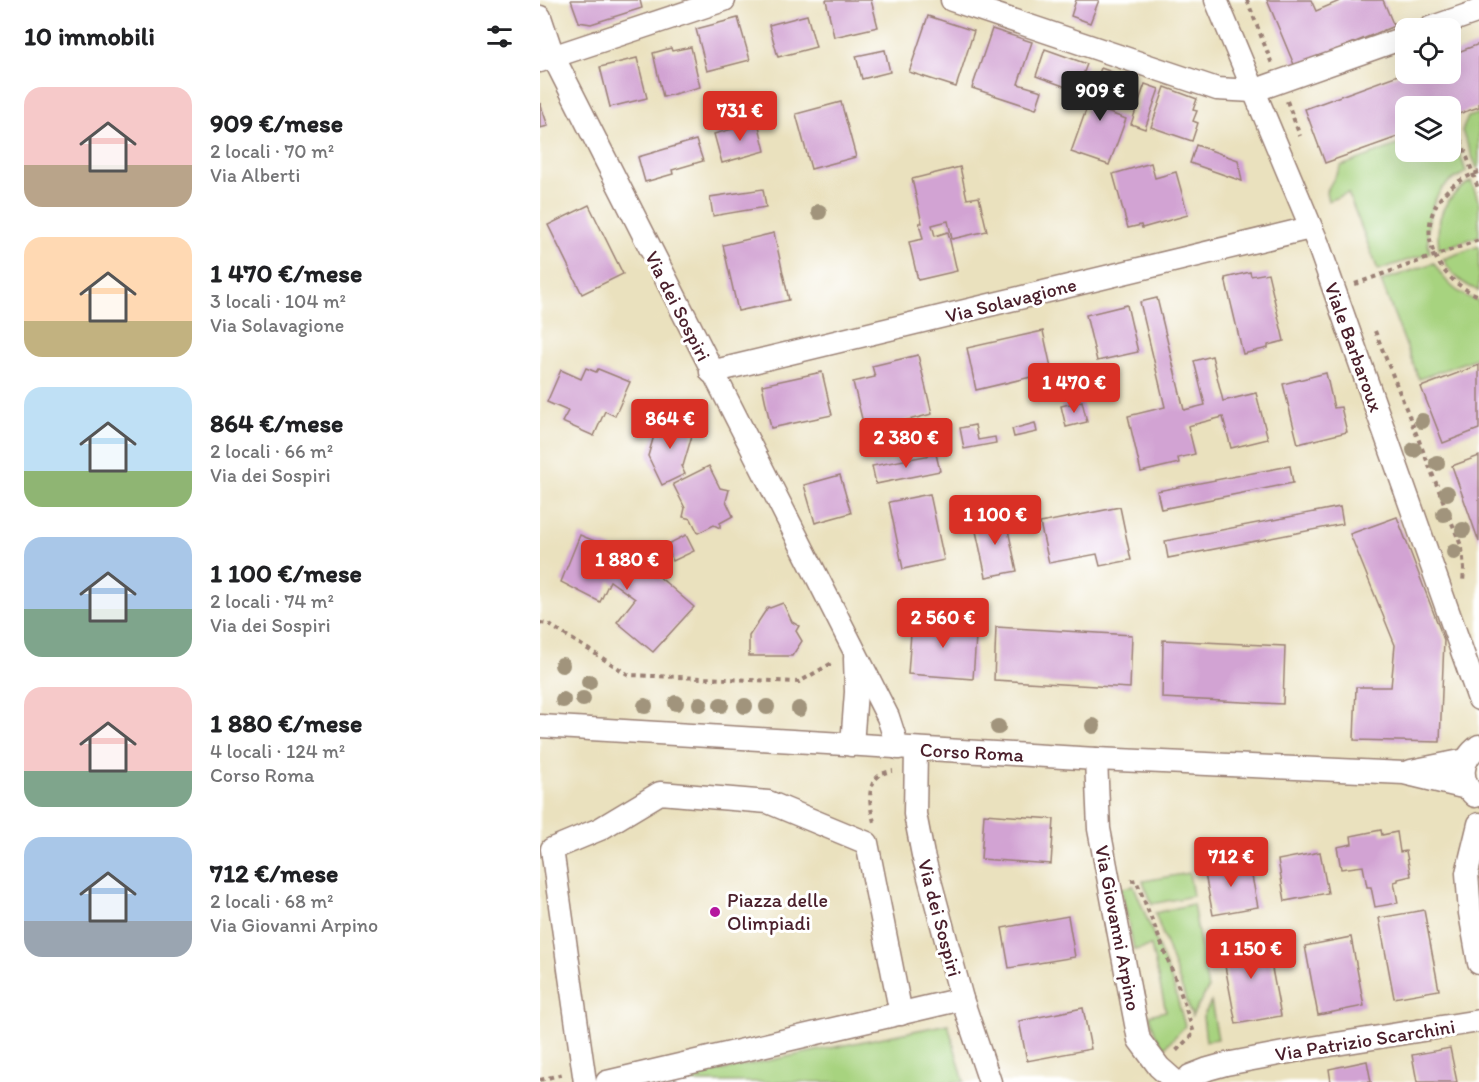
<!DOCTYPE html>
<html lang="it">
<meta charset="utf-8">
<style>
body{margin:0;font-family:Itim,sans-serif;background:#f2f2f2;color:#202124;height:100vh;display:flex;flex-direction:column;font-size:22px;white-space:nowrap}
*{box-sizing:border-box;margin:0}
p{font-size:20px;color:#757577}
.icon{flex:none;width:33px;height:33px;fill:none;stroke:currentColor;stroke-width:2;stroke-linecap:round;stroke-linejoin:round}
.map{position:relative;flex:1;overflow:hidden}
.panel{display:flex;flex-direction:column;background:#fff;width:540px}
.panel>*{flex:none}
.controls{position:absolute;left:855px;top:18px;display:grid;gap:12px}
.controls a{display:grid;place-items:center;width:66px;height:66px;border-radius:12px;background:#fff;box-shadow:0 6px 24px #0002;font-size:30px}
.price{position:absolute;translate:-50% -51px;padding:0 14px;border-radius:6px;background:#d93025;color:#fff;font-size:20px;line-height:39px;filter:drop-shadow(0 2px 3px #0008)}
.price::after{content:'';position:absolute;left:50%;top:36px;width:18px;height:14px;margin-left:-9px;background:inherit;clip-path:polygon(0 0,100% 0,50% 100%)}
.price.active{background:#222;color:#fff}
ul{padding:0;list-style:none}
li{display:flex;align-items:center;gap:18px;height:150px;padding:0 24px}
li span{display:grid;place-items:center;flex:none;width:168px;height:120px;border-radius:18px;color:#555}
li>.icon{margin-inline-start:auto}
span .icon{width:72px;height:72px;fill:#fffc;stroke-width:1}
li b{font-size:26px}
h2{display:flex;justify-content:space-between;align-items:center;height:72px;padding:0 24px;font-size:26px}
main{display:flex;flex:1;min-height:0}
.map>svg:first-child{display:block}
</style>
<main>
<section class="panel">
<h2>10 immobili<svg class="icon" aria-label="filters" viewBox="0 0 24 24"><path d="M4 7h16M4 17h16"/><circle cx="9" cy="7" r="2"/><circle cx="15" cy="17" r="2"/></svg></h2>
<ul>
<li><span style="background:linear-gradient(#f6c9c9 65%,#b9a48a 0)"><svg class="icon" aria-label="home" viewBox="0 0 24 24"><path d="M3 11l9-7 9 7M6 9v11h12V9"/></svg></span><div><b>909 €/mese</b><p>2 locali · 70 m²</p><p>Via Alberti</p></div></li>
<li><span style="background:linear-gradient(#ffd9b3 70%,#c2b280 0)"><svg class="icon" aria-label="home" viewBox="0 0 24 24"><path d="M3 11l9-7 9 7M6 9v11h12V9"/></svg></span><div><b>1 470 €/mese</b><p>3 locali · 104 m²</p><p>Via Solavagione</p></div></li>
<li><span style="background:linear-gradient(#bfe0f5 70%,#8fb573 0)"><svg class="icon" aria-label="home" viewBox="0 0 24 24"><path d="M3 11l9-7 9 7M6 9v11h12V9"/></svg></span><div><b>864 €/mese</b><p>2 locali · 66 m²</p><p>Via dei Sospiri</p></div></li>
<li><span style="background:linear-gradient(#a9c7e8 60%,#7fa58c 0)"><svg class="icon" aria-label="home" viewBox="0 0 24 24"><path d="M3 11l9-7 9 7M6 9v11h12V9"/></svg></span><div><b>1 100 €/mese</b><p>2 locali · 74 m²</p><p>Via dei Sospiri</p></div></li>
<li><span style="background:linear-gradient(#f6c9c9 70%,#7fa58c 0)"><svg class="icon" aria-label="home" viewBox="0 0 24 24"><path d="M3 11l9-7 9 7M6 9v11h12V9"/></svg></span><div><b>1 880 €/mese</b><p>4 locali · 124 m²</p><p>Corso Roma</p></div></li>
<li><span style="background:linear-gradient(#a9c7e8 70%,#9aa5b1 0)"><svg class="icon" aria-label="home" viewBox="0 0 24 24"><path d="M3 11l9-7 9 7M6 9v11h12V9"/></svg></span><div><b>712 €/mese</b><p>2 locali · 68 m²</p><p>Via Giovanni Arpino</p></div></li>
</ul>
</section>
<div class="map">
<svg width="939" height="1082" viewBox="0 0 939 1082">
<rect width="100%" height="100%" fill="#fff"/>
<filter id="ink" filterUnits="userSpaceOnUse"><feTurbulence type="fractalNoise" baseFrequency=".0167" numOctaves="2"/><feDisplacementMap in="SourceGraphic" scale="12" xChannelSelector="R" yChannelSelector="G"/><feConvolveMatrix kernelMatrix="1 2 1 2 8 2 1 2 1" color-interpolation-filters="sRGB"/></filter>
<filter id="wash" filterUnits="userSpaceOnUse"><feTurbulence type="fractalNoise" baseFrequency=".008" numOctaves="4" result="noise"/><feDisplacementMap in="SourceGraphic" scale="24" xChannelSelector="R" yChannelSelector="G"/><feGaussianBlur stdDeviation="1.35" result="paint"/><feColorMatrix in="noise" values="0 0 0 0 0 0 0 0 0 0 0 0 0 0 0 0 0 1.4 0 .05"/><feComposite in="paint" operator="in"/></filter>
<g filter="url(#wash)">
<rect width="100%" height="100%" fill="#eae1be"/>
<g fill="#a7d37f" stroke="#787955" stroke-width="1.5">
<path d="M939,113V168H937L922,131L928,117Z"/>
<path d="M911,132L913,133L926,172C920,176 914,178 909,182C889,198 884,230 890,253L838,270L808,193L788,201L786,192L801,166L865,142L866,152H910Z"/>
<path d="M931,181L939,202V236L899,250C895,217 903,199 931,181Z"/>
<path d="M939,246V291C922,284 912,275 903,259Z"/>
<path d="M894,263C904,281 918,296 939,301V357L879,379L841,281Z"/>
<path d="M649,873L653,896L612,904L603,881Z"/>
<path d="M594,886L633,984L645,1026L624,1048L615,1033L609,1015L626,1011L611,946L594,950L581,888Z"/>
<path d="M653,904L668,989L652,1016L615,913Z"/>
<path d="M671,1002L678,1039L666,1041L663,1017Z"/>
<path d="M408,1024L424,1082H125Z"/>
</g>
<g id="blocks">
<g fill="#d2a3d3">
<path d="M31,0H100L102,8L51,24L39,22Z"/>
<path d="M286,0H331L338,27L294,37Z"/>
<path d="M536,0H559L550,23L531,16Z"/>
<path d="M727,0H771L776,11L802,0H843L854,26L755,67Z"/>
<path d="M267,15L276,47L238,57L229,25Z"/>
<path d="M388,16L434,31L416,87L369,72Z"/>
<path d="M198,18L210,60L167,71L156,29Z"/>
<path d="M452,29L492,42L478,84L502,91L496,109L432,88Z"/>
<path d="M939,44V107L910,117V106H866V134L785,163L765,109L866,72V74H910V55Z"/>
<path d="M151,47L160,87L123,97L113,53L131,48L132,51Z"/>
<path d="M505,49L547,64L537,91L496,76Z"/>
<path d="M345,50L350,72L322,79L316,56Z"/>
<path d="M97,58L107,98L70,107L60,67Z"/>
<path d="M561,68L580,75L567,112L586,119L569,165L531,152Z"/>
<path d="M605,84L619,89L605,129L591,124Z"/>
<path d="M625,87L657,99L653,110L657,111L653,121L658,123L652,141L611,127Z"/>
<path d="M301,102L316,157L271,169L256,114Z"/>
<path d="M0,103L8,126L0,128Z"/>
<path d="M218,122L225,151L182,163L174,134Z"/>
<path d="M156,140L163,161L132,170L133,174L105,182L98,157Z"/>
<path d="M656,145L698,160L702,181L650,163Z"/>
<path d="M611,163L615,178L636,172L648,215L602,228L601,225L588,228L573,174Z"/>
<path d="M420,167L427,199L439,197L447,231L412,239L408,221L392,225L395,236L408,232L417,271L378,280L369,242L383,239L379,223H382L372,179Z"/>
<path d="M223,189L226,207L173,216L170,197Z"/>
<path d="M49,205L83,274L42,294L8,225Z"/>
<path d="M234,233L249,300L198,311L183,245Z"/>
<path d="M710,272L711,276L728,273L744,341L728,345V348L703,354L685,278Z"/>
<path d="M617,298L644,410L665,405L654,361L672,356L683,401L716,393L728,439L691,448L683,417L648,426L655,454L638,458L639,463L601,472L588,416L625,407L600,302Z"/>
<path d="M587,305L598,352L557,361L546,315Z"/>
<path d="M503,331L512,372L436,390L427,348Z"/>
<path d="M378,355L392,414L325,431L313,382L335,377L332,366Z"/>
<path d="M939,365V429L903,443L881,387Z"/>
<path d="M46,368L56,372L58,369L90,382L75,416L65,411L54,436L22,422L28,411L7,402L21,370L41,379Z"/>
<path d="M282,372L292,415L231,428L222,385Z"/>
<path d="M786,373L794,408L801,407L807,432L758,444L743,384Z"/>
<path d="M542,401L547,422L526,427L521,406Z"/>
<path d="M139,417L147,431L153,432L143,466H141L145,474L122,485L108,456L118,422L126,424Z"/>
<path d="M495,423L497,432L474,437L472,429Z"/>
<path d="M435,425L438,440L455,437L456,443L424,449L420,428Z"/>
<path d="M396,454L400,471L336,484L332,466Z"/>
<path d="M939,456V542L912,466Z"/>
<path d="M169,466L180,488L189,490L186,501L193,516L180,523V528L174,525L158,533L151,519L143,517L145,508L133,484Z"/>
<path d="M750,466L753,483L621,509L617,491Z"/>
<path d="M300,475L311,513L275,523L264,485Z"/>
<path d="M390,494L404,560L363,569L349,502Z"/>
<path d="M580,507L591,560L560,566L557,554L509,563L500,523Z"/>
<path d="M800,507L803,524L628,558L625,541Z"/>
<path d="M465,516L477,571L446,577L434,522Z"/>
<path d="M857,517L904,640L900,742L814,740L816,687H851L855,645L810,534Z"/>
<path d="M40,535L81,552L79,559L108,574L117,575L154,607L113,652L77,622L95,599L70,581L60,602L21,582Z"/>
<path d="M146,535L154,551L133,561L126,545Z"/>
<path d="M243,603L252,622L259,626L256,631L262,641L252,656H209V636L228,607L230,608Z"/>
<path d="M372,619L437,623L433,679L368,674Z"/>
<path d="M456,627L592,635L590,688L454,680Z"/>
<path d="M623,640L745,646L743,704L622,698Z"/>
<path d="M444,814L514,819L511,864L441,859Z"/>
<path d="M841,830L842,835L857,832L860,852L866,851L871,876L858,879V881L854,882L858,903L835,907L831,887H827L823,866L801,869L797,847L812,844L811,836Z"/>
<path d="M780,852L788,893L745,901L738,860Z"/>
<path d="M709,861L718,907L673,915L664,869Z"/>
<path d="M884,910L899,990L854,998L839,918Z"/>
<path d="M528,916L535,957L469,968L462,928Z"/>
<path d="M726,937L741,1016L696,1024L681,945Z"/>
<path d="M811,937L824,1006L778,1015L765,946Z"/>
<path d="M543,1008L551,1049L487,1061L479,1021Z"/>
<path d="M910,1048L917,1082H877L872,1055Z"/>
<path d="M827,1061L831,1082H791L789,1069Z"/>
</g>
</g>
</g>
<g filter="url(#ink)">
<use href="#blocks" fill-opacity="0" stroke="#9a8074" stroke-width="1.5"/>
<g fill="none" stroke-linecap="round" stroke-linejoin="round">
<g stroke="#9a8074" stroke-width="25">
<g id="minor">
<path d="M412,0L677,89L713,91L866,37"/>
<path d="M676,0L778,244L939,699"/>
<path d="M0,17L13,56L348,717L358,748"/>
<path d="M890,28L939,11"/>
<path d="M0,61L184,0"/>
<path d="M171,372L770,228"/>
<path d="M0,726L556,759L864,773L927,788"/>
<path d="M312,745L316,692L315,658"/>
<path d="M376,749L375,814L383,855L422,999L450,1082"/>
<path d="M556,759L559,829L599,1040L619,1067L636,1082"/>
<path d="M871,771L926,760"/>
<path d="M935,796C918,780 921,759 939,746"/>
<path d="M939,824L927,873L930,913L939,963"/>
<path d="M45,1082L12,849L60,829L120,793L228,802L327,843L361,1014"/>
<path d="M67,1082L422,999"/>
<path d="M645,1082L650,1076L668,1069L686,1064L765,1049L939,1021"/>
</g>
</g>
<g stroke="#9a8074" stroke-width="4" stroke-dasharray="4.5 4.5" stroke-linecap="butt">
<path d="M707,0L732,64"/>
<path d="M747,101L760,136"/>
<path d="M915,123L939,191"/>
<path d="M939,172C870,195 876,270 939,296"/>
<path d="M815,284L939,240"/>
<path d="M835,331L922,548L924,569L923,582"/>
<path d="M0,623L8,624L89,675L259,682L294,662"/>
<path d="M334,822C329,802 324,774 353,771"/>
<path d="M591,881L596,880L639,988L654,1033L634,1053"/>
<path d="M0,1080L23,1074"/>
</g>
<use href="#minor" stroke="#fff" stroke-width="22"/>
</g>
<g fill="#a1947b">
<circle cx="279" cy="212" r="8"/>
<circle cx="882" cy="421" r="8"/>
<circle cx="874" cy="450" r="8"/>
<circle cx="897" cy="463" r="8"/>
<circle cx="907" cy="493" r="8"/>
<circle cx="904" cy="514" r="8"/>
<circle cx="923" cy="530" r="8"/>
<circle cx="914" cy="552" r="8"/>
<circle cx="22" cy="665" r="8"/>
<circle cx="49" cy="682" r="8"/>
<circle cx="43" cy="699" r="8"/>
<circle cx="23" cy="700" r="8"/>
<circle cx="136" cy="703" r="8"/>
<circle cx="160" cy="704" r="8"/>
<circle cx="181" cy="705" r="8"/>
<circle cx="105" cy="706" r="8"/>
<circle cx="205" cy="706" r="8"/>
<circle cx="227" cy="707" r="8"/>
<circle cx="259" cy="709" r="8"/>
<circle cx="553" cy="726" r="8"/>
<circle cx="458" cy="727" r="8"/>
</g>
</g>
<circle fill="#b5179e" stroke="#fff" stroke-width="2" cx="175" cy="912" r="6"/>
<g text-anchor="middle" dominant-baseline="central" stroke-width="6" stroke-linejoin="round" paint-order="stroke">
<g font-size="20" fill="#4a1f2b" stroke="#fff">
<text transform="translate(471 300) rotate(-14)">Via Solavagione</text>
<text transform="translate(138 306) rotate(63)">Via dei Sospiri</text>
<text transform="translate(814 347) rotate(70)">Viale Barbaroux</text>
<text transform="translate(432 752) rotate(3)">Corso Roma</text>
<text transform="translate(400 918) rotate(75)">Via dei Sospiri</text>
<text transform="translate(578 928) rotate(79)">Via Giovanni Arpino</text>
<text transform="translate(825 1040) rotate(-9)">Via Patrizio Scarchini</text>
</g>
<g font-size="20" fill="#4a1f2b" stroke="#fff" text-anchor="start">
<text x="187" y="900">Piazza delle<tspan x="187" dy="23">Olimpiadi</tspan></text>
</g>
</g>
</svg>
<div class="controls">
<a><svg class="icon" aria-label="locate" viewBox="0 0 24 24"><circle cx="12" cy="12" r="6"/><path d="M12 2v4M12 18v4M2 12h4M18 12h4"/></svg></a>
<a><svg class="icon" aria-label="layers" viewBox="0 0 24 24"><path d="M12 4l9 5-9 5-9-5zM3 14l9 5 9-5"/></svg></a>
</div>
<b class="price active" style="left:560px;top:122px">909 €</b>
<b class="price" style="left:200px;top:142px">731 €</b>
<b class="price" style="left:534px;top:414px">1 470 €</b>
<b class="price" style="left:130px;top:450px">864 €</b>
<b class="price" style="left:366px;top:469px">2 380 €</b>
<b class="price" style="left:455px;top:546px">1 100 €</b>
<b class="price" style="left:87px;top:591px">1 880 €</b>
<b class="price" style="left:403px;top:649px">2 560 €</b>
<b class="price" style="left:691px;top:888px">712 €</b>
<b class="price" style="left:711px;top:980px">1 150 €</b>
</div>
</main>
